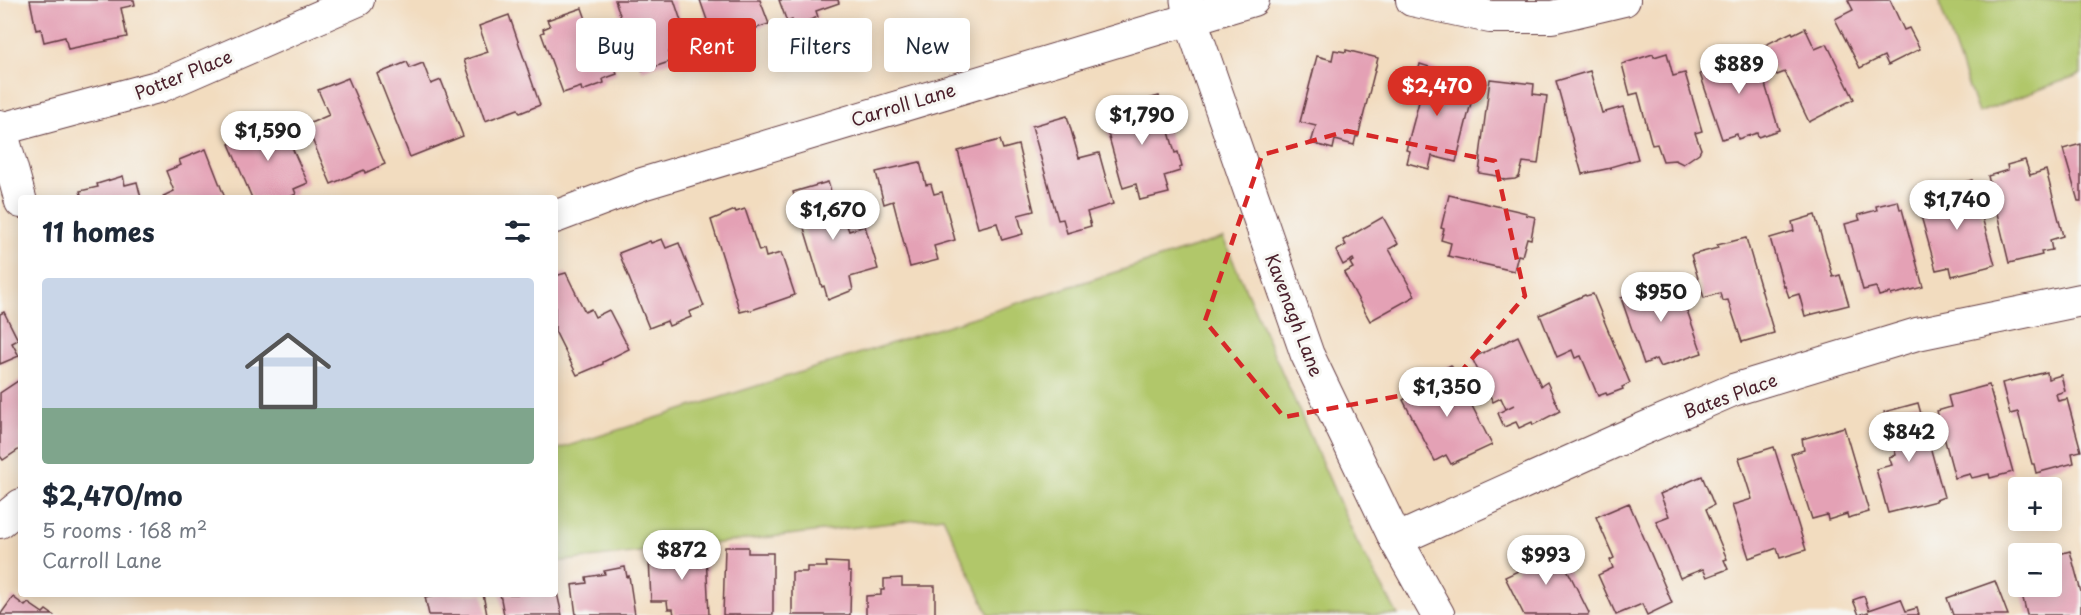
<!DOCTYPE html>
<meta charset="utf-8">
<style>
body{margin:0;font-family:"Playpen Sans",sans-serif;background:#f2f2f3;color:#1f2937;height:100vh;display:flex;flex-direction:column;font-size:22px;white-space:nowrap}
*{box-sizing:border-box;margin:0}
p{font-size:20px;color:#747a83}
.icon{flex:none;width:33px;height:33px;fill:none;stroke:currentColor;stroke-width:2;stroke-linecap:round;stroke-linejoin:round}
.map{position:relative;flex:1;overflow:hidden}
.drawer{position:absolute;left:18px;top:195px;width:540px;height:402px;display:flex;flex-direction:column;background:#fff;border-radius:6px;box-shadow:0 3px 15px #0003}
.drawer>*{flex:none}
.top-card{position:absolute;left:576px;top:18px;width:570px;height:54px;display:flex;gap:12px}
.tools{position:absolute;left:2008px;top:477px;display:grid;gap:12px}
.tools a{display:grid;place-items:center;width:54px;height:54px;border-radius:6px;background:#fff;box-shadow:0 3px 15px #0003;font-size:30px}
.price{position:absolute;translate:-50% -51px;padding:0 14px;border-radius:21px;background:#fff;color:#222;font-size:20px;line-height:39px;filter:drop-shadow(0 2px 3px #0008)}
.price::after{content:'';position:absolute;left:50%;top:36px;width:18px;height:14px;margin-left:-9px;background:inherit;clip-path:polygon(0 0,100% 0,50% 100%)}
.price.active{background:#d93025;color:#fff}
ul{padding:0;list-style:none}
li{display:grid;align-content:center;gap:12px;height:318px;padding:0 24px}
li+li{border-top:2px solid #e0e1e3}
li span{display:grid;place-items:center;height:186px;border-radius:6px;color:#555}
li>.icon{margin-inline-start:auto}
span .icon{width:108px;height:108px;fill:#fffc;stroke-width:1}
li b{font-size:26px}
h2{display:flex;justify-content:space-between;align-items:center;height:72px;padding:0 24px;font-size:26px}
.tag{padding:0 21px;border-radius:6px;background:#fff;box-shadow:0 3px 15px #0003;font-size:21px;line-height:54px}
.tag.active{background:#d93025;color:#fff}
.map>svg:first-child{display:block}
</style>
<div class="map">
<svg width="2081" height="615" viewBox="0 0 2081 615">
<rect width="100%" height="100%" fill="#f6f6f2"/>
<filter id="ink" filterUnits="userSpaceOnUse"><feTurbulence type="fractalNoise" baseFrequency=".0167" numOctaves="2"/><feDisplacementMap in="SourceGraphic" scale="12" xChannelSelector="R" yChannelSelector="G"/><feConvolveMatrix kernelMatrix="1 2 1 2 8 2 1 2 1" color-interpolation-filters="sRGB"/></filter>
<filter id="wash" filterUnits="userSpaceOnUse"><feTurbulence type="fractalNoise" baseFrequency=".008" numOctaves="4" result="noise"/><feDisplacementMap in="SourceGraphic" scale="24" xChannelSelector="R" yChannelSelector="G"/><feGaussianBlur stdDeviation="1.35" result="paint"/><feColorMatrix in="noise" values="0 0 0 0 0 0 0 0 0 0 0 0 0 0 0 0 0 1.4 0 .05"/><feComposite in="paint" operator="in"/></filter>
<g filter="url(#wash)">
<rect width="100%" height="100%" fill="#f2dcbf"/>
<g fill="#b1c76b" stroke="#7e734b" stroke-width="1.5">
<path d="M1938,0H2081V74L1978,113Z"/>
<path d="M1223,238L1357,542L1398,615H989L943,517L555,562V450Z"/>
</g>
<g id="blocks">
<g fill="#e4a1b5">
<path d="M30,0H134L135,5L121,8L127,37L68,49L65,37L44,42L41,29L36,30Z"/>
<path d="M615,0H674L689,45L669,52L672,61L642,71L639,62L636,63Z"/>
<path d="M700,0H760L769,24L747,31L746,29L714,40Z"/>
<path d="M779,0H838L839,3L816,11L818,17L794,26L792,20L787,22Z"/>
<path d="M1848,0H1890L1904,30L1909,28L1920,49L1888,65L1884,56L1860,68L1835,19L1853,10Z"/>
<path d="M582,8L587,22L597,19L617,74L603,79L604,83L582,91L581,87L563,93L541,33L544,32L543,29L550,26L547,20Z"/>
<path d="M509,15L540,105L520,113L518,109L485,121L464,60L488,52L479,26Z"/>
<path d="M1805,28L1815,49L1827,44L1854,99L1809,122L1785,72L1777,75L1763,46L1792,32L1793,34Z"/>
<path d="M1753,45L1779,130L1758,137L1757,133L1738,139L1737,134L1722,139L1700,74L1713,70L1710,59Z"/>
<path d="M1334,50L1346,52V50L1378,58L1358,137L1356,136L1354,145L1335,140L1333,149L1311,143L1316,126L1300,122L1317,56L1332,60Z"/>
<path d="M1667,53L1673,76L1685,73L1702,131L1695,133L1701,149L1699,153L1683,164L1675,160L1663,161L1657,144L1652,145L1638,93L1630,95L1622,64L1653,54L1654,57Z"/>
<path d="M407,62L410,68L423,63L431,84L441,80L463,136L410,157L377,74Z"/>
<path d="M1420,64L1464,78L1459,101L1471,103L1456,162L1432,156L1429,169L1407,163L1410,151L1406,150L1420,98L1412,96Z"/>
<path d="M1590,71L1602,113L1623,107L1638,159L1610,167L1611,168L1582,174L1556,81Z"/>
<path d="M348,78L385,164L365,173L364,170L331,184L306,125L329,115L318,90Z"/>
<path d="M1490,79L1534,84L1533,94L1547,96L1538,164L1523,162L1519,177L1515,179L1505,180L1497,176L1479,173L1481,157L1480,156Z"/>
<path d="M1159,96L1175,153L1178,152L1182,167L1179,168L1180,171L1164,176L1169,193L1140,200L1136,184L1123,188L1102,112Z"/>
<path d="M1067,116L1079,158L1099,153L1113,204L1087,212L1091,226L1067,233L1063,219L1058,220L1032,126Z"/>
<path d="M268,118L275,134L284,130L308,183L294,189L296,194L288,198H252L229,144L234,142L238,132Z"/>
<path d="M1000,140L1003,149L1018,145L1034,211L1018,215L1023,234L1002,240L997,223L978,228L958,151Z"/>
<path d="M2081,144V201H2078L2063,149Z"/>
<path d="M206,149L225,198H164L163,196L174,191L166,171L181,165L179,160Z"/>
<path d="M2025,160L2030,175L2046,170L2063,236L2050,240L2052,250L2041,252L2042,255L2009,263L1988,176L2008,170L2007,165Z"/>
<path d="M920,162L926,185L931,184L934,194L942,192L955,240L934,246L938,260L910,267L893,201L884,204L876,172Z"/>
<path d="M123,176L125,185L137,182L141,198H82L80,191L98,187L97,184Z"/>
<path d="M1972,180L1995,265L1952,276L1950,267L1936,270L1918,205L1933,201L1931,196L1951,191L1950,186Z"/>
<path d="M828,182L841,224L846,223L849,231L865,226L878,269L850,277L853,290L828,300L824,286L822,287L793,192Z"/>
<path d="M1449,195L1527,213L1526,215L1535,217L1531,239L1527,238L1522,256L1518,255L1514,271L1448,256L1451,243L1441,240L1444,229L1441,228Z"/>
<path d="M1898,201L1900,209H1902L1923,287L1891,295L1890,293L1879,296L1876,287L1863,290L1845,224L1860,220L1858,215L1877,210L1876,206Z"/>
<path d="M745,209L759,251L764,249L766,257L781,253L795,295L749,311L748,310L740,312L711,220L735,210L736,212Z"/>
<path d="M1815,215L1833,277L1840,275L1849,305L1805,316L1799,294L1789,297L1785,286L1784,287L1770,238L1794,231L1792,222Z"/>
<path d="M1383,217L1398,244L1389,249L1415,296L1370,321L1344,273L1353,268L1350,263L1354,261L1353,259L1343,265L1336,251L1346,245L1343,240Z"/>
<path d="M1746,238L1774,333L1742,342L1728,300L1722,301L1720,293L1704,298L1691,255L1718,248L1717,245Z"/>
<path d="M662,239L666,248L679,243L704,306L689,312L691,317L669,326L667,321L649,328L619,253L650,241L651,243Z"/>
<path d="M566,273L585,312L591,309L595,317L609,310L629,349L603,362V364L577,375L555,331V276Z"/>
<path d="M1676,279L1702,353L1660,367L1656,359L1644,364L1621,298L1635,294L1633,289L1654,281L1656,286Z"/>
<path d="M1593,294L1630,383L1622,387L1623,389L1607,395L1606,393L1598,396L1581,356L1575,358L1572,350L1557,357L1540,315L1585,295L1586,296Z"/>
<path d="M4,312L18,340L12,343L19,356L0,364V314Z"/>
<path d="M1518,336L1541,386L1547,382L1560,411L1533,425L1532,422L1519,428L1516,422L1504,427L1498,413L1514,405L1506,409L1501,398L1493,402L1472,358Z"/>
<path d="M1451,365L1492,445L1451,464L1446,455L1435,461L1403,400L1417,392L1415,388L1432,380L1430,376Z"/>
<path d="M2047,372L2048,379L2061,375L2065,391L2056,394L2058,401L2067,399L2081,451L2072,453L2074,463L2036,473L2034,464H2032L2018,412L2010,414L2002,383Z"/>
<path d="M21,379V448L3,460L0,456V393Z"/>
<path d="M1989,385L2013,472L1990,478L1989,474L1972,478L1970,474L1955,478L1937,411L1951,407L1948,396Z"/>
<path d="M1918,403L1944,497L1936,500V501L1888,513L1876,469L1892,465L1889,457L1896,455L1884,412Z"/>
<path d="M1844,427L1869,512L1848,518L1847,514L1828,520L1827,515L1812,519L1791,454L1804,450L1802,439Z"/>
<path d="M1774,447L1806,550L1780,558L1777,548L1749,558L1732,505L1752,499L1739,458Z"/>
<path d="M1702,476L1714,505L1706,509L1727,559L1724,560L1728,569L1707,577L1703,569L1680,578L1656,521L1669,516L1660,494Z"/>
<path d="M1629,503L1672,603L1647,615L1642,604L1616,615L1598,575L1613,568L1610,560L1614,558L1596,517Z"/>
<path d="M1554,543L1589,613L1588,615H1524L1505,577L1518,571L1514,563Z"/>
<path d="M703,545L704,555H706L709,615H674L673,609H668L667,601H651L649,558L678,557L677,546Z"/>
<path d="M725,547H748V553H773V615H723Z"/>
<path d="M2070,551L2081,592V615H2027L2020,586H2052V556Z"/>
<path d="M826,562L848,563V572H851L850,615H792V572H807V567H827Z"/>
<path d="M625,567L627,577L629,576L635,615H576L572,585L587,583L586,577L605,574L604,571Z"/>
<path d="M902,578V586H935V615H866V596L881,595V590H884V579Z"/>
<path d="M1995,581L2008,615H1953L1947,598Z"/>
<path d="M555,584L562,615H504L500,594H555Z"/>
<path d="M441,594H483L487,615H429L425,597Z"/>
<path d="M1864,596L1869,610L1901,599L1906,611L1917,608L1919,615H1869L1868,612L1859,615L1853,600Z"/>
<path d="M13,597L25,606L28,603L43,613L46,610L53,615H0Z"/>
</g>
</g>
</g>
<g filter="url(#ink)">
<use href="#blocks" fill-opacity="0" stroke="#633b41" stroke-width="1.5"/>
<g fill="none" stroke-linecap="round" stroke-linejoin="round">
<g stroke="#633b41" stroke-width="34">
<g id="street">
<path d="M1412,0L1490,17H1552L1624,0"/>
<path d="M0,126L21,202"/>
<path d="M1,129L161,86L358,0"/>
<path d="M555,217L642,184L1253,0"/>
<path d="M0,522L21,505"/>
<path d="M1396,540L1638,431L1733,390L1917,334L2081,300"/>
</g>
</g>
<g stroke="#633b41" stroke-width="35">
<path id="secondary" d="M1187,0L1190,18L1204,58L1307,354L1396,540L1438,615"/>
</g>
<use href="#street" stroke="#fff" stroke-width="32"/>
<use href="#secondary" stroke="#fff" stroke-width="33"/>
</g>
</g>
<path fill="none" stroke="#d62828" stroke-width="4.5" stroke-dasharray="12 8" stroke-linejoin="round" d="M1347,131L1495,161L1525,296L1448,387L1284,417L1205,321L1262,155Z"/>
<g text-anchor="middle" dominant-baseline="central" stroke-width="6" stroke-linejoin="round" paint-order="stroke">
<g font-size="18" fill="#4a1f2b" stroke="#f6f6f2">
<text transform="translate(183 74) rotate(-22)">Potter Place</text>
<text transform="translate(903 104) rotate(-17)">Carroll Lane</text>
<text transform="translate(1295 315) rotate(69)">Kavenagh Lane</text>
<text transform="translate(1730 395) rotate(-20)">Bates Place</text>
</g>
</g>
</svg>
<div class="tools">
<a>+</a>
<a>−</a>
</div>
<b class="price" style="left:1739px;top:95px">$889</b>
<b class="price active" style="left:1437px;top:117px">$2,470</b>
<b class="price" style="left:1142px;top:146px">$1,790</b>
<b class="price" style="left:268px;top:162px">$1,590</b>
<b class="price" style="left:1957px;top:231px">$1,740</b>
<b class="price" style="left:833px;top:241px">$1,670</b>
<b class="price" style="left:1661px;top:323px">$950</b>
<b class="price" style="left:1447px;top:418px">$1,350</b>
<b class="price" style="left:1909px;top:463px">$842</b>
<b class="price" style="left:682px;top:581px">$872</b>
<b class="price" style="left:1546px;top:586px">$993</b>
<div class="top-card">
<a class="tag">Buy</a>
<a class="tag active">Rent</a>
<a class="tag">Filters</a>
<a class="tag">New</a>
</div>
<section class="drawer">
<h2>11 homes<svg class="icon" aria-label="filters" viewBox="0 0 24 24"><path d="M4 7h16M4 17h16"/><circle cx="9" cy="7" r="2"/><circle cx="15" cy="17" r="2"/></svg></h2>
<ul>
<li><span style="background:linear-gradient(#c9d6e8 70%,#7fa58c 0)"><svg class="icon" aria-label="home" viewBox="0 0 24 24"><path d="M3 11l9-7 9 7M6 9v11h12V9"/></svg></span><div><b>$2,470/mo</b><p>5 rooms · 168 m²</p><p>Carroll Lane</p></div></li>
</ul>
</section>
</div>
